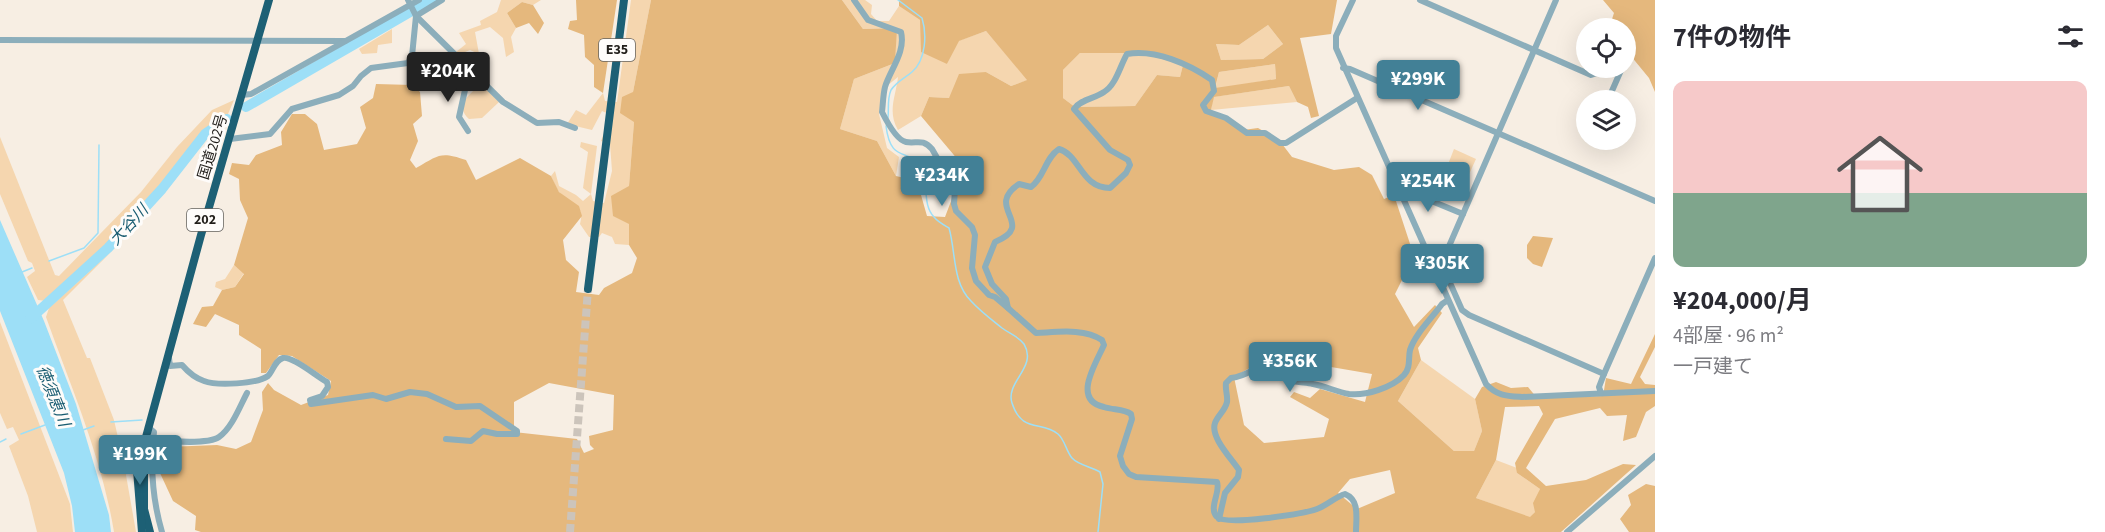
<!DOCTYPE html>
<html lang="ja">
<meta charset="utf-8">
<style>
body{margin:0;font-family:"Source Sans 3","Noto Sans JP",sans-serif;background:#f7f7f7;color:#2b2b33;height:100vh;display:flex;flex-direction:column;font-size:22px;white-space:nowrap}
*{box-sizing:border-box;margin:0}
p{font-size:20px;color:#7c7c81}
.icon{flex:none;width:33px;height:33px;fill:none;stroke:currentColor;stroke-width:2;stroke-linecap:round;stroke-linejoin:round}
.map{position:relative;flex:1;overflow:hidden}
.details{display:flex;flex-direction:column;background:#fff;width:450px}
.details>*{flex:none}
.tools{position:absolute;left:1576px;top:18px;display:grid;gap:12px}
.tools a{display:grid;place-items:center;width:60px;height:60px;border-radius:50%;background:#fff;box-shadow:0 6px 24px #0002;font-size:30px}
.price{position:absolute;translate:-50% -51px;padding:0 14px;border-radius:6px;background:#428096;color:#fff;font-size:20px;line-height:39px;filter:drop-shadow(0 2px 3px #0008)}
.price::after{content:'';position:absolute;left:50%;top:36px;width:18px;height:14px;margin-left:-9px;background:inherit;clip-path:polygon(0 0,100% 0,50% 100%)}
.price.selected{background:#222;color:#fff}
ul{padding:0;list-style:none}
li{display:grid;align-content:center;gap:12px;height:318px;padding:0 18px}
li span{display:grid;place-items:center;height:186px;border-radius:12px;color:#555}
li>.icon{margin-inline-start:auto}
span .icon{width:108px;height:108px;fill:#fffc;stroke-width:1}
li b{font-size:26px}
h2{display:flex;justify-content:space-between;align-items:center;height:72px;padding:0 18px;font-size:26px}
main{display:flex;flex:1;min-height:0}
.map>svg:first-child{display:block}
</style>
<main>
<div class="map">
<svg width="1655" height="532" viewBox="0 0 1655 532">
<rect width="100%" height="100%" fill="#f7eee3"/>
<g fill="#f5d6af">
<path d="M501,0H541L533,5L522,2L507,13L516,28L511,37L514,52L506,57L503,38L490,27L475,32L479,54L470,50L458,55L456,52L466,44L459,33L481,25L480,21L497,12Z"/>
<path d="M631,0H651L633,92L634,122L629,186V245L615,244L612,237L602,233L599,237H589L580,224C585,206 573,204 561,194C556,189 554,182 551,176L555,171L559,186L576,195L583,201L591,194L583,188L588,152L580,147L581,142L597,146L591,194L593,201L604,203L612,171L610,144L601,141L611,115L602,111L592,130L567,124L576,110L586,115L603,93L605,101L617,102Z"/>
<path d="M842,0H865L872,5L871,14L877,21H889L899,6L920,20L947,64L958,41L986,31L1028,80L1011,86L986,72L949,98L929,97L921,116L898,130C887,111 896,96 898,77L883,89L879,114L887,148L899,157L896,176L877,141L840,129L854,79L895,63L896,28L863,29Z"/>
<path d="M1268,25L1283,44L1263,59L1221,60L1216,44L1239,45Z"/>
<path d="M392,29V43L378,45L377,53L362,54L359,49Z"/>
<path d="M1080,53H1140L1183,65L1180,77L1157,75L1135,106L1075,107L1063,98V70Z"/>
<path d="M1275,64L1276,79L1215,89L1219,72Z"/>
<path d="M481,84L499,102L482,118L469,119C454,105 470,94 481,84Z"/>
<path d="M1289,86L1297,102L1211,110L1213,97Z"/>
<path d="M234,100L228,114L202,131L160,186L105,246L47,301L38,300L27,277L35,271L32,263L28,261L0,194V137L55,275L59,276L141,192L177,147L212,110Z"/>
<path d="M1454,149L1476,159L1466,181L1445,172Z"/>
<path d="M111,252L63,300L87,358H90L114,420L122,455L129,460L126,475L136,532H114C102,458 71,387 46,317L49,308Z"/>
<path d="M234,265L244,273L235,287L222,290L215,287L216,282L225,279Z"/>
<path d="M0,322L70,504L73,532H37L28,496L9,446L19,440L13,427L7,429L0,413Z"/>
<path d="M1421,360L1475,399L1482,431L1474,451H1454L1398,401Z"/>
<path d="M1496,460L1517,468V473L1540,489L1535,512L1530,518L1476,498Z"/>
</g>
<g fill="#e5b87d" fill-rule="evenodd">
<path d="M576,0H617L603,93L594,87V65L585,57L584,35L568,29L570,21L577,20Z"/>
<path d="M651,0H842L863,29L897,28L895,63L854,79L840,129L877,141L896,176L917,181L927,216L945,217L964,167L921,116L929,97L949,98L959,74L986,72L1011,86L1027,80L986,31L959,41L947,64L921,52L920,20L899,6V0H1337L1331,34L1300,38L1319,116L1311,118L1308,107L1297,102L1289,86L1214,97L1211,110L1243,130L1258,128L1279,140L1292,157L1334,170L1359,167L1372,175L1384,199L1394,195L1414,256L1395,294L1414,327L1435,305L1442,313L1418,348L1421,360L1398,401L1454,451H1474L1482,431L1475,399L1482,387L1496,382L1511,388L1528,387L1537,398L1603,396L1606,378L1631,384L1655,334V347L1640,377L1645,384L1655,385V406L1646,412L1636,437L1623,441L1627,415L1607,416L1600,408L1555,419L1526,468L1546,486L1586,480L1623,464L1636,465L1561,532H201L195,530L196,516L173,501L160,473L166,447L217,445L236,449L251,442L263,410L262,392L268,383L274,390L301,405L328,395L331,381L292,356L279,355L266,373H261V349L239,335V325L215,314L206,327L193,324L202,307L213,306L222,290L235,287L244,274L234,265L248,218L240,200L239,179L229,174L232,163L249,165L256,155L282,145L281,132L292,114H305L317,124L324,150L357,144L366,128L360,107L373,98L376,84L412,85L420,92L422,116L413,124L418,141L410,160L416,168C439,155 440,151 466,160L476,180L520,158L551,176L559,192L579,206L582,216L563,240L566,260L579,272L576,292L599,295L604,288L632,273L637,258L629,245V224L613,216L611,196L629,186L634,122L620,113L622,97L633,92ZM1268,25L1283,44L1263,59L1221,60L1216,44L1239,45ZM1080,53H1140L1183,65L1180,77L1157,75L1135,106L1075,107L1063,98V70ZM1275,64L1276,79L1215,88L1219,72ZM1277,352L1296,361L1372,374L1365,402L1320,389L1310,398L1294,392L1290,397L1329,419L1324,437L1264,443L1244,425L1234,377ZM549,383L614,395L613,430L589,436L590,445L594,449L584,453L577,439L514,432V402ZM1539,406L1543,414L1515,463L1517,473L1540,489L1533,503L1535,512L1530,517L1476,498L1496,460L1505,407ZM1390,470L1395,493L1357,509L1338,493L1350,479Z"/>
<path d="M1603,0H1655V92L1649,78L1626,50V28H1609L1614,13Z"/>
<path d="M522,2L533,5L544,23L538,34L529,23L516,28L507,13Z"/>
<path d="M1533,236L1553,238L1542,267L1533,264L1527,258V245Z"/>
<path d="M1646,484L1655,486V532H1629L1620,519L1631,505L1628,495Z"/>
</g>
<path fill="#9ddff7" d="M0,220L44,321L76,404L109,515L111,532H75L72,506L64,473L0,311Z"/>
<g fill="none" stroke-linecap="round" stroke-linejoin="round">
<g stroke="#9ddff7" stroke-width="1.5">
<path d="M888,118C889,109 887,99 891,90C897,81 905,78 912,72C926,60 927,34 922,18L898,0"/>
<path d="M886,126C891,166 910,146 921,168C929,183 922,205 934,217C938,222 944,225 949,228C956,252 952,282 971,301C980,311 992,320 1002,328C1010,334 1018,336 1024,344C1038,367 1005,382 1012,403C1022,434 1042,420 1058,434C1065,440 1066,451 1072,458C1078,465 1092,467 1100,472L1103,484L1098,532"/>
<path d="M49,261L84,248L98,233L99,145"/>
<path d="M22,272L32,268"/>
<path d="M111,422L142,420"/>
<path d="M83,430L94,426"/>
<path d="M21,434L45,425"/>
<path d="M0,442L6,439"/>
</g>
<g stroke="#9ddff7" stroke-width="10">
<path d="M246,107L431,0"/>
<path d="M30,319L108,248L162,189L205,134L227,119"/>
</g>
<path stroke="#ccc4bb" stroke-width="8" stroke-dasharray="8 4" stroke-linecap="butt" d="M570,532L588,289"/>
<g stroke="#8caebb" stroke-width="6">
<path d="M408,0L416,16L442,0"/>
<path d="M854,0L868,20L901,32C906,52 890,70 885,87C883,95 883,104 882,112C886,120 896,140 906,142C917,144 922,138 932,149L955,189L954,204L956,211L972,227L975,235L972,268L976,281L989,295L995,297L1008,308L1006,299L992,284L985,267L995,242C1038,224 983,208 1019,184L1031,187C1044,178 1045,158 1059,149C1080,155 1081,188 1110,188L1126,173L1130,165L1128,160L1110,150L1074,109C1081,99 1094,99 1104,92C1116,85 1120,66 1127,54C1155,49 1189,64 1212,80L1214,91L1203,105L1206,111L1226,118L1247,133H1265L1280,143H1286L1357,98"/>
<path d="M1353,0L1336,36V48L1486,384C1497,396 1507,396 1522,397L1655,391"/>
<path d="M1420,0L1591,75L1597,73L1599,68"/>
<path d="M1556,0L1443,260V267L1462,310L1469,315L1604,374"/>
<path d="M416,16L503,102L537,123L559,122L575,128"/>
<path d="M0,40L345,41"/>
<path d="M1343,68L1350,69L1655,201"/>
<path d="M242,95L251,94L419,0"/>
<path d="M1608,100L1622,68"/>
<path d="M468,131L459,117L465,90L473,75"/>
<path d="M230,139L270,134L292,109L339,95L353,86L361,76L371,68L408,63L412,56L416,16"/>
<path d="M1398,190H1405L1463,214"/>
<path d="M1008,308L1036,333C1058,332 1084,328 1102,340L1104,345C1095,365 1072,400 1104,407C1113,410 1124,409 1131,414L1132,419L1120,456L1123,466L1129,474L1136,477L1217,482C1221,492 1208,508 1217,517C1226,526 1303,514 1317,509C1328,505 1335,497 1345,494C1360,500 1356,518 1356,532"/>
<path d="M169,358L170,366L182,365C188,372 195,378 204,381C217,386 257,384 268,376C273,371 275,360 283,358C293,356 317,377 327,382L328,387L322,396L310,400L311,404L373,395L386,399L410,392L427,394L456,407L480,406L517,431V434H497L483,431L471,441L446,439"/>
<path d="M1601,393L1599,387L1604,374L1655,258"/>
<path d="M148,427L154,432C150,467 152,498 162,532"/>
<path d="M153,440C167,441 208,445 219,437C232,428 240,406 247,393"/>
<path d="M1219,519L1225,493L1238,477L1239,470C1231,458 1210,437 1215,423C1218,415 1225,411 1227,402C1228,396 1225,390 1226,383L1231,378C1249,376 1256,365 1273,361C1281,366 1282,377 1291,380C1297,383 1306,382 1313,384C1325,386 1337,392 1349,394C1365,396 1392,388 1404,375C1411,367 1408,359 1410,350C1415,334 1432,318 1442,304L1448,300"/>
<path d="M1567,532L1655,456"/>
</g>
<g stroke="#1d6075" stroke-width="8">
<path d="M588,289L624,0"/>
<path d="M144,456V509L150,532"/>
<path d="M142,532L137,470L201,235L269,0"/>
</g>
</g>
<g text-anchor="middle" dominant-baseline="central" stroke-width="6" stroke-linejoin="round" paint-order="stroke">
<g fill="#fefcfa" stroke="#63615d" stroke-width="1.5">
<rect x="599" y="39" width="36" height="22" rx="4.5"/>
<rect x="187" y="209" width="36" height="22" rx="4.5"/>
</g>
<g font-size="14" font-weight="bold" fill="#211e1a">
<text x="617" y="50">E35</text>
<text x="205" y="220">202</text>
</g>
<g font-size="15" fill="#211e1a" stroke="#fefcfa">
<text transform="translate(213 147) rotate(-73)">国道202号</text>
</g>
<g font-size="16" font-style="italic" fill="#1a5d72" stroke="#fefcfa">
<text transform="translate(129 225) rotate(-47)">大谷川</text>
<text transform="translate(53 396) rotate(68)">徳須恵川</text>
</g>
</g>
</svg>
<div class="tools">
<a><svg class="icon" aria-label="locate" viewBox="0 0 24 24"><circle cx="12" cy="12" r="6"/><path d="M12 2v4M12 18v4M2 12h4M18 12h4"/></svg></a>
<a><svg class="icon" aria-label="layers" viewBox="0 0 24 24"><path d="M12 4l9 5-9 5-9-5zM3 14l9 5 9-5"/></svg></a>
</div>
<b class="price selected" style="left:448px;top:103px">¥204K</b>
<b class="price" style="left:1418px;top:111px">¥299K</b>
<b class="price" style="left:942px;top:207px">¥234K</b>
<b class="price" style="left:1428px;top:213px">¥254K</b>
<b class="price" style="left:1442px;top:295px">¥305K</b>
<b class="price" style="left:1290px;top:393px">¥356K</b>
<b class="price" style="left:140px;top:486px">¥199K</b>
</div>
<section class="details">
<h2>7件の物件<svg class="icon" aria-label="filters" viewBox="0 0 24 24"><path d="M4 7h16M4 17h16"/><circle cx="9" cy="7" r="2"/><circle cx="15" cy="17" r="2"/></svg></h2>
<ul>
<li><span style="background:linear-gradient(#f6c9c9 60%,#7fa58c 0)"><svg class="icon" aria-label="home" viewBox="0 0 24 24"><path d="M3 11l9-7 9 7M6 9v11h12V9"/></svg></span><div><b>¥204,000/月</b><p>4部屋 · 96 m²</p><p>一戸建て</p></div></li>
</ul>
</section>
</main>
